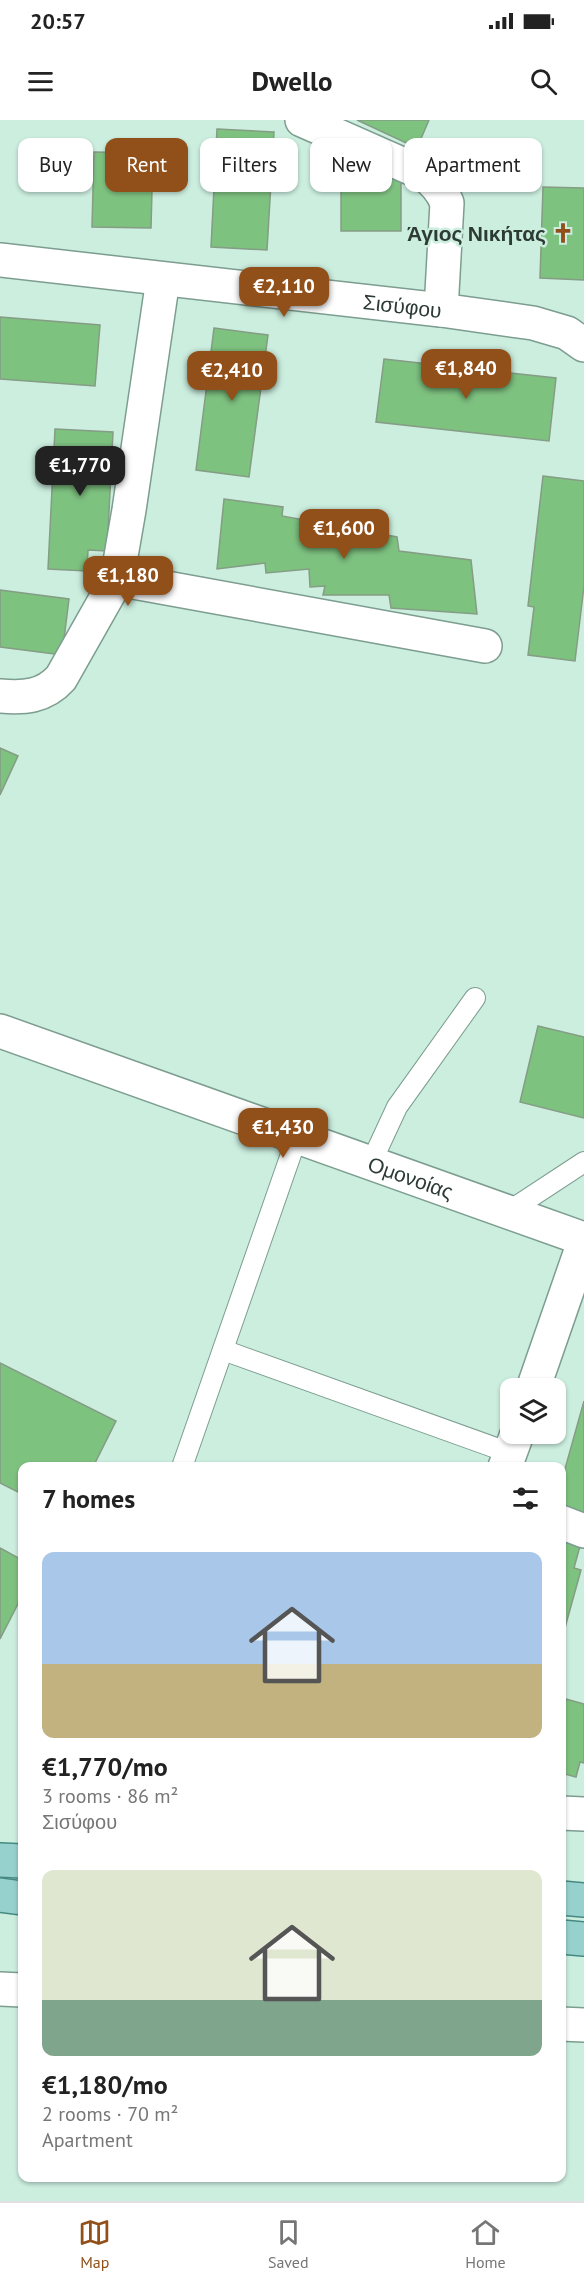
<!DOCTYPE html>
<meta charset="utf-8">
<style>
body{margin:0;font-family:"PT Sans",sans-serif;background:#f2f2f2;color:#222;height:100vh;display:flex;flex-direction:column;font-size:22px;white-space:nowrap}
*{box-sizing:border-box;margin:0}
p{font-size:20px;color:#767676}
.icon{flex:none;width:33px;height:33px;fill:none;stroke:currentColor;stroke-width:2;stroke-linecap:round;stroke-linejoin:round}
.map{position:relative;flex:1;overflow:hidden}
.details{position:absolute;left:18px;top:1342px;width:548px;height:720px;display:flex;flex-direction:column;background:#fff;border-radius:12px;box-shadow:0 2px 4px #0004}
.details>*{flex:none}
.top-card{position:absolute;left:18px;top:18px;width:549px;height:54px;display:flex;gap:12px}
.fabs{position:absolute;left:500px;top:1258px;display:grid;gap:12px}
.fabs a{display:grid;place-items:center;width:66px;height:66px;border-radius:12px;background:#fff;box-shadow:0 2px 4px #0004;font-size:30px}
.price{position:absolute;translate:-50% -51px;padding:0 14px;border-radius:12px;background:#91501a;color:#fff;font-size:20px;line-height:39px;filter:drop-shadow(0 2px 3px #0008)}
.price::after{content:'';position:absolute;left:50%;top:36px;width:18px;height:14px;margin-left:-9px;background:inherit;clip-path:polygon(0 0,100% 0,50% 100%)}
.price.active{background:#222;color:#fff}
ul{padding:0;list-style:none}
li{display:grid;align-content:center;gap:12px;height:318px;padding:0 24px}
li span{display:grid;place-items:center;height:186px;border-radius:12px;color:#555}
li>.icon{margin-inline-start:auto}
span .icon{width:108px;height:108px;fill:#fffc;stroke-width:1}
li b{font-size:26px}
h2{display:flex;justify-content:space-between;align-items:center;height:72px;padding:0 24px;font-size:26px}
.chip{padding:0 21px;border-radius:12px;background:#fff;box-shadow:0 2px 4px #0004;font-size:21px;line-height:54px}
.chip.active{background:#91501a;color:#fff}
.status{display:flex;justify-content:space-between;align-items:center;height:42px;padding:0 30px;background:#fff;direction:ltr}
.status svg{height:16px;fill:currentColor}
header{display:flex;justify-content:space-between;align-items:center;height:78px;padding:0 24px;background:#fff;font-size:27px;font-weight:700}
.dock{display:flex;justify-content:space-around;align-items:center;height:84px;border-top:2px solid #e0e0e0;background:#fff;font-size:16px;color:#767676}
.dock a{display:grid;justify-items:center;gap:3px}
.dock .active{color:#91501a}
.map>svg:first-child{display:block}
</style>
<div class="status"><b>20:57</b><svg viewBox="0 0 49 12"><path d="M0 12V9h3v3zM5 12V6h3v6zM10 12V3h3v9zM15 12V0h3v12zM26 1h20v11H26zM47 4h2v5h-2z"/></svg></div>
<header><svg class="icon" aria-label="menu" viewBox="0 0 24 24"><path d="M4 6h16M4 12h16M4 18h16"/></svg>Dwello<svg class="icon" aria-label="search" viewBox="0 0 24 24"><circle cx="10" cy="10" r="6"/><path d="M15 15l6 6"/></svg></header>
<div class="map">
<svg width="584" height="2081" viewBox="0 0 584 2081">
<rect width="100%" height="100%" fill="#cbeedf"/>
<g fill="#7ec280" stroke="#859c85" stroke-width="1.5">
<path d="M357,0H429L417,28Z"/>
<path d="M217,9L274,12L267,130L211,127Z"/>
<path d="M94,32L153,33L151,108L92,107Z"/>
<path d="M357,51H401V111H341V64H357Z"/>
<path d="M543,67L584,68V160L540,158Z"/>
<path d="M0,197L100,205L95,266L0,259Z"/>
<path d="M214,208L268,215L249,357L196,350Z"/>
<path d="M384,239L556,258L549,321L376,302Z"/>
<path d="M55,309L113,312L107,431L88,430L87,451L48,449Z"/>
<path d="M543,356L584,361V466L575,541L528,535L534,487L528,486Z"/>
<path d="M224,379L283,387L282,396L397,417L399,431L471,440L477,494L391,488L389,475H323L325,466L310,467L309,449L266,453L265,443L217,449Z"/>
<path d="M0,470L69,479L62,535L0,527Z"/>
<path d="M0,628L18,636L0,675Z"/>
<path d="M538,906L584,917V998L520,982Z"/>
<path d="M0,1243L116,1301L93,1347H22V1374L0,1363Z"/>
<path d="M584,1281V1401L561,1394V1363Z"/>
<path d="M561,1421L580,1426L574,1448L581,1450L561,1522Z"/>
<path d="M0,1428L22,1440V1476L0,1519Z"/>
<path d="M566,1579L584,1584V1643L580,1642L576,1657L561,1653V1590H563Z"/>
</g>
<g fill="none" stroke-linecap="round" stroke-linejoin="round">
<g stroke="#7c9d8f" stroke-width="22">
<g id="service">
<path d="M371,1043L397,987L475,878"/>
<path d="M508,1092L584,1042"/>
<path d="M223,1230L510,1333"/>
<path d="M182,1347L297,1017"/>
</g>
</g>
<g stroke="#7c9d8f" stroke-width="36">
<g id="minor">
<path d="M302,0L422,53C434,61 442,70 447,83L441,190"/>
<path id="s1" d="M0,140L441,190L533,203L567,213L584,225"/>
<path d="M163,159L129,390L117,459L485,526"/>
<path d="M0,576C24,578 44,577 61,558L117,459"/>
<path d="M533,1269L584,1122"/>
<path d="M505,1347L517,1314"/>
<path d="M561,1402L584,1411"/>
<path d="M561,1693L584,1694"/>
<path d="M0,1869L22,1870"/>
<path d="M561,1904L584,1905"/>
</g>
</g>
<g stroke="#7c9d8f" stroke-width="36">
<g id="tertiary">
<path id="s2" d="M0,911L584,1119"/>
</g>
</g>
<g stroke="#458982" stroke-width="36">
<g id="primary">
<path d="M0,1740L22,1741"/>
<path d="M0,1775L22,1778"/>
<path d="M561,1778L584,1780"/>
<path d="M561,1817L584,1819"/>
</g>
</g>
<use href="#service" stroke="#fff" stroke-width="20"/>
<use href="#minor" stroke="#fff" stroke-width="33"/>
<use href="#tertiary" stroke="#fff" stroke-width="33"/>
<use href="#primary" stroke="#97d1cd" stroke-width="33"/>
</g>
<defs>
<g id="church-bare" transform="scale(1.62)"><path d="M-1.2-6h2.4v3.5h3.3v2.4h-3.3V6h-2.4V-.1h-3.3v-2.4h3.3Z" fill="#91501a" stroke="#cbeedf" stroke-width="2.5" paint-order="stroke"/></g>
</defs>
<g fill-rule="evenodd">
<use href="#church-bare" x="563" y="113"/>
</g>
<g text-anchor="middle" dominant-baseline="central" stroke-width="5" stroke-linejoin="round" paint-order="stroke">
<g font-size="21" font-weight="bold" fill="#2d3b35" stroke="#cbeedf" text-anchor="end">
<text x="546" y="113">Άγιος Νικήτας</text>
</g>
<g font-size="21" fill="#2d3b35" stroke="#cbeedf">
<text stroke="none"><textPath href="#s1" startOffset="405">Σισύφου</textPath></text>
<text stroke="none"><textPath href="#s2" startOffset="436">Ομονοίας</textPath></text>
</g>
</g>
</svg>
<div class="fabs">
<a><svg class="icon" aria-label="layers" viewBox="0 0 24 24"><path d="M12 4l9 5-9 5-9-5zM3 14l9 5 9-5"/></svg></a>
</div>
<b class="price" style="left:284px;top:198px">€2,110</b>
<b class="price" style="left:466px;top:280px">€1,840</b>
<b class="price" style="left:232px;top:282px">€2,410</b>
<b class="price active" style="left:80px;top:377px">€1,770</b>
<b class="price" style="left:344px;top:440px">€1,600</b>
<b class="price" style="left:128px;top:487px">€1,180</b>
<b class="price" style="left:283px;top:1039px">€1,430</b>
<div class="top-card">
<a class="chip">Buy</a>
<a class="chip active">Rent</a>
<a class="chip">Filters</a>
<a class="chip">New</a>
<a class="chip">Apartment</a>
</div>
<section class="details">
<h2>7 homes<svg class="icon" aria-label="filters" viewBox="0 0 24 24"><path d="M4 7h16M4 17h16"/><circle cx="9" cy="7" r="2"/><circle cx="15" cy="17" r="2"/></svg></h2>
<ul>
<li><span style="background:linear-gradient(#a9c7e8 60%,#c2b280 0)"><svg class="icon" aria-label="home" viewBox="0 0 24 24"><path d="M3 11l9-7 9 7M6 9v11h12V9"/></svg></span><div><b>€1,770/mo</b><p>3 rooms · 86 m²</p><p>Σισύφου</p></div></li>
<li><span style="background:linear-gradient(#dfe7d0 70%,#7fa58c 0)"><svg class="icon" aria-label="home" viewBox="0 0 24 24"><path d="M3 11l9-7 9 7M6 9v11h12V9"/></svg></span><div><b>€1,180/mo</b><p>2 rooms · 70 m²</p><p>Apartment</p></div></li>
</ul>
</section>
</div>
<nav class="dock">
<a class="active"><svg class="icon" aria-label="map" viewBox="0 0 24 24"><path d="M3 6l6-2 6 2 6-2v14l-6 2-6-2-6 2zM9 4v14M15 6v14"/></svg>Map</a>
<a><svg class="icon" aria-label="saved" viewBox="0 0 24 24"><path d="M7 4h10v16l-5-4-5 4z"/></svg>Saved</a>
<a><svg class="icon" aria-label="home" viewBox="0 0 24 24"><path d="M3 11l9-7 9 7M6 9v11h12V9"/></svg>Home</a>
</nav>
